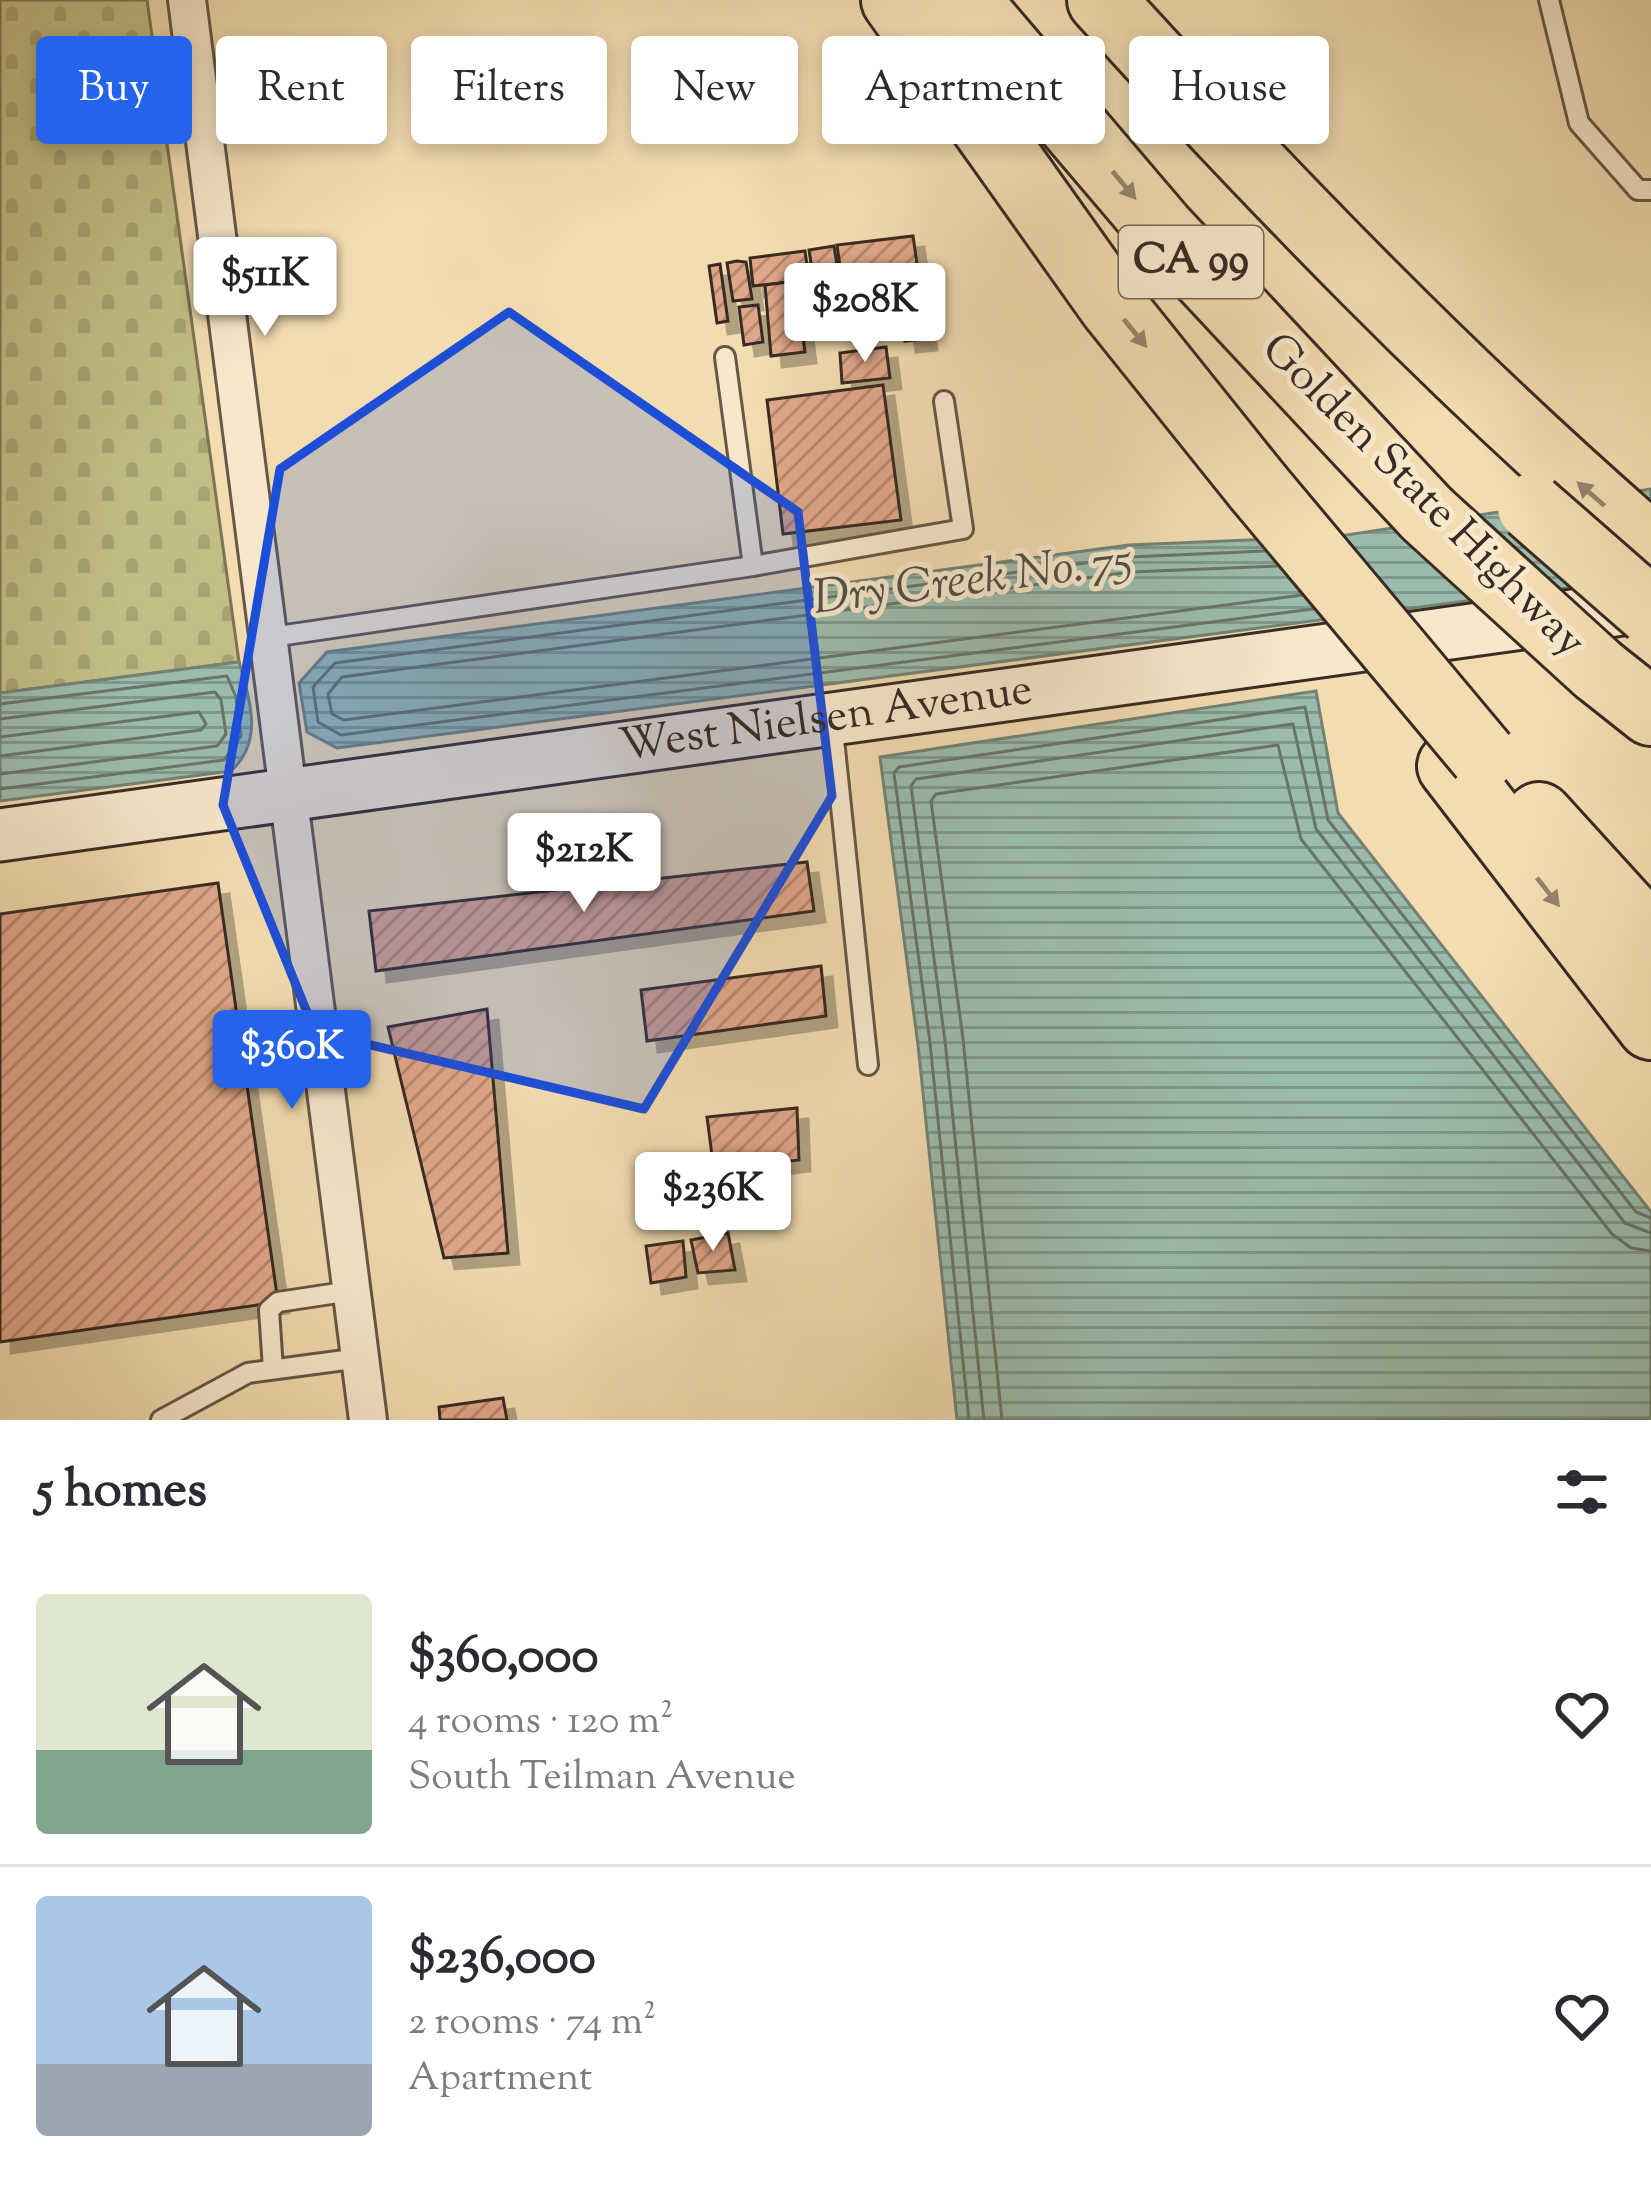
<!DOCTYPE html>
<meta charset="utf-8">
<style>
body{margin:0;font-family:"Sorts Mill Goudy",serif;background:#f2f2f3;color:#2b2b33;height:100vh;display:flex;flex-direction:column;font-size:45px;white-space:nowrap}
*{box-sizing:border-box;margin:0}
p{font-size:39px;color:#7c7c81}
.icon{flex:none;width:66px;height:66px;fill:none;stroke:currentColor;stroke-width:2;stroke-linecap:round;stroke-linejoin:round}
.map{position:relative;height:1420px;overflow:hidden}
.side{display:flex;flex-direction:column;background:#fff;flex:1}
.side>*{flex:none}
.hud{position:absolute;left:36px;top:36px;width:1581px;height:108px;display:flex;gap:24px}
.price{position:absolute;translate:-50% -102px;padding:0 27px;border-radius:12px;background:#fff;color:#222;font-size:39px;line-height:78px;filter:drop-shadow(0 3px 6px #0008)}
.price::after{content:'';position:absolute;left:50%;top:72px;width:36px;height:27px;margin-left:-18px;background:inherit;clip-path:polygon(0 0,100% 0,50% 100%)}
.price.active{background:#2563eb;color:#fff}
ul{padding:0;list-style:none}
li{display:flex;align-items:center;gap:36px;height:300px;padding:0 36px}
li+li{border-top:3px solid #e1e1e2}
li span{display:grid;place-items:center;flex:none;width:336px;height:240px;border-radius:12px;color:#555}
li>.icon{margin-inline-start:auto}
span .icon{width:144px;height:144px;fill:#fffc;stroke-width:1}
li b{font-size:51px}
h2{display:flex;justify-content:space-between;align-items:center;height:144px;padding:0 36px;font-size:51px}
.chip{padding:0 42px;border-radius:12px;background:#fff;box-shadow:0 6px 18px #0003;font-size:42px;line-height:108px}
.chip.active{background:#2563eb;color:#fff}
.map>svg:first-child{display:block}
</style>
<div class="map">
<svg width="1651" height="1420" viewBox="0 0 1651 1420">
<defs>
<pattern id="cemetery-stones" width="16" height="16" patternUnits="userSpaceOnUse" patternTransform="scale(3)"><rect width="16" height="16" fill="#c2be86"/><path d="M2 7V4a2 2 0 0 1 4 0v3zM10 15v-3a2 2 0 0 1 4 0v3z" fill="#a7a373"/></pattern>
<pattern id="water-rules" width="6" height="5" patternUnits="userSpaceOnUse" patternTransform="scale(3)"><rect width="6" height="5" fill="#9bbcac"/><path d="M0 2.5h6" fill="none" stroke="#7f998c"/></pattern>
<pattern id="building-hatch" width="6" height="6" patternUnits="userSpaceOnUse" patternTransform="scale(3)"><rect width="6" height="6" fill="#e0a688"/><path d="M-1 1l2-2M0 6l6-6M5 7l2-2" fill="none" stroke="#b6876f"/></pattern>
<filter id="shadow"><feDropShadow dx="11" dy="11" stdDeviation="0" flood-color="#0004"/></filter>
</defs>
<rect width="100%" height="100%" fill="#f2dcb0"/>
<filter id="stains"><feTurbulence type="fractalNoise" baseFrequency=".00167" numOctaves="4"/><feColorMatrix values="0 0 0 0 .2 0 0 0 0 .09 0 0 0 0 .02 0 0 0 .5 -.17"/></filter>
<radialGradient id="worn" r=".72"><stop offset=".6" stop-color="#630" stop-opacity="0"/><stop offset="1" stop-color="#630" stop-opacity=".3"/></radialGradient>
<path fill="url(#cemetery-stones)" stroke="#7c7454" stroke-width="3" d="M0,0H147L239,662L0,693Z"/>
<g fill="url(#water-rules)" stroke="#738275" stroke-width="3">
<path d="M1651,489V577L337,748L307,732L299,683L327,652L1129,545L1340,536Z"/>
<path d="M239,662C250,701 264,741 231,771L0,801V693Z"/>
<path d="M1316,691L1338,813L1651,1212V1420H957L918,1045L880,757Z"/>
</g>
<g fill="none" stroke-linecap="round" stroke-linejoin="round">
<g stroke="#697468" stroke-width="3">
<path d="M1265,551L1130,557L335,663L313,687L318,722L341,735L1313,609"/>
<path d="M1277,566L1131,572L342,677L328,694L332,714L344,720L1302,595"/>
<path d="M0,704L227,676L236,697L241,736L224,760L0,789"/>
<path d="M0,719L215,692L221,700L226,734L217,746L0,774"/>
<path d="M0,737L199,712L206,724L201,730L0,756"/>
<path d="M969,1420L930,1043L894,773L899,767L1305,707L1328,820L1636,1212L1651,1218"/>
<path d="M984,1420L945,1041L911,786L916,779L1293,724L1316,829L1625,1223L1651,1233"/>
<path d="M1002,1420L963,1039L931,801L936,794L1278,745L1301,839L1612,1234L1631,1248L1651,1251"/>
</g>
</g>
<g fill="url(#building-hatch)" stroke="#372b23" stroke-width="3" filter="url(#shadow)">
<path d="M913,236L919,278L843,288L837,245Z"/>
<path d="M834,246L840,284L815,288L809,250Z"/>
<path d="M805,251L809,280L753,286L750,258Z"/>
<path d="M737,261L746,262L752,299L733,301L727,263Z"/>
<path d="M720,264L728,321L717,323L709,266Z"/>
<path d="M796,281L805,352L771,356L765,285Z"/>
<path d="M919,285L926,339L905,341L898,288Z"/>
<path d="M844,296L848,315L809,319L807,300Z"/>
<path d="M758,305L763,342L744,345L739,307Z"/>
<path d="M886,347L890,378L842,383L840,353Z"/>
<path d="M883,385L901,520L783,534L767,400Z"/>
<path d="M807,862L814,911L376,971L369,911Z"/>
<path d="M218,883L278,1302L0,1342V914Z"/>
<path d="M821,966L826,1016L647,1041L641,990Z"/>
<path d="M487,1009L508,1253L444,1258L388,1027Z"/>
<path d="M797,1108L799,1160L714,1171L707,1117Z"/>
<path d="M728,1233L735,1270L698,1273L691,1240Z"/>
<path d="M683,1241L686,1277L651,1283L646,1246Z"/>
<path d="M503,1398L507,1420H440L439,1407Z"/>
</g>
<g fill="none" stroke-linecap="round" stroke-linejoin="round">
<g stroke="#665746" stroke-width="24">
<g id="lane">
<path d="M1549,0L1579,123L1638,190H1651"/>
<path d="M753,566L963,529L944,401"/>
<path d="M265,638L753,566L725,357"/>
<path d="M832,720L868,1065"/>
<path d="M273,1369L269,1310L278,1302L351,1291"/>
<path d="M161,1420L248,1373L360,1358"/>
</g>
</g>
<g stroke="#665746" stroke-width="42">
<path id="street" d="M187,0L368,1420"/>
</g>
<g stroke="#372b23" stroke-width="57">
<g id="secondary">
<path id="s1" d="M0,835L1651,605"/>
</g>
</g>
<g stroke="#372b23" stroke-width="72">
<g id="highway">
<path d="M895,0L1112,305L1258,487"/>
<path d="M966,0L1161,229L1427,514"/>
<path d="M1101,0C1276,192 1454,376 1651,547"/>
<path d="M1598,670L1651,712"/>
<path d="M1451,766L1651,1026"/>
<path d="M1539,816L1651,939"/>
</g>
</g>
<use href="#lane" stroke="#f7e8cc" stroke-width="18"/>
<use href="#street" stroke="#f7e8cc" stroke-width="36"/>
<use href="#secondary" stroke="#f7e8cc" stroke-width="51"/>
<use href="#highway" stroke="#f2dcb0" stroke-width="66"/>
<g stroke="#372b23" stroke-width="72" stroke-linecap="butt">
<g id="highway-bridge">
<path d="M1258,487L1483,756"/>
<path d="M1531,507L1651,612"/>
<path d="M1427,514L1598,670"/>
</g>
</g>
<use href="#highway-bridge" stroke="#f2dcb0" stroke-width="66"/>
</g>
<defs><path id="oneway-solid" d="M-6-.8H1V-3.2L6.5 0L1 3.2V.8H-6Z" transform="scale(3)"/></defs>
<g fill="#94846a">
<use href="#oneway-solid" transform="translate(1124 185) rotate(50)"/>
<use href="#oneway-solid" transform="translate(1135 333) rotate(51)"/>
<use href="#oneway-solid" transform="translate(1591 494) rotate(-139)"/>
<use href="#oneway-solid" transform="translate(1548 892) rotate(52)"/>
</g>
<path fill="#1d4ed8" fill-opacity="0.2" stroke="#1d4ed8" stroke-width="9" stroke-linejoin="round" d="M509,312L798,512L832,796L644,1109L315,1032L223,805L280,469Z"/>
<g text-anchor="middle" dominant-baseline="central" stroke-width="10" stroke-linejoin="round" paint-order="stroke">
<rect fill="#f7e8cc" stroke="#716456" stroke-width="3" x="1119" y="226" width="144" height="72" rx="9"/>
<g font-size="42" font-weight="bold" fill="#372b23">
<text x="1191" y="262">CA 99</text>
</g>
<g font-size="45" fill="#372b23" stroke="#f7e8cc">
<text transform="translate(1422 497) rotate(45)">Golden State Highway</text>
<text stroke="none"><textPath href="#s1" startOffset="834">West Nielsen Avenue</textPath></text>
</g>
<g font-size="48" font-style="italic" fill="#504f45" stroke="#f7e8cc">
<text transform="translate(972 582) rotate(-7)">Dry Creek No. 75</text>
</g>
</g>
<rect width="100%" height="100%" filter="url(#stains)"/>
<rect width="100%" height="100%" fill="url(#worn)"/>
</svg>
<b class="price" style="left:265px;top:339px">$511K</b>
<b class="price" style="left:865px;top:365px">$208K</b>
<b class="price" style="left:584px;top:915px">$212K</b>
<b class="price active" style="left:292px;top:1112px">$360K</b>
<b class="price" style="left:713px;top:1254px">$236K</b>
<div class="hud">
<a class="chip active">Buy</a>
<a class="chip">Rent</a>
<a class="chip">Filters</a>
<a class="chip">New</a>
<a class="chip">Apartment</a>
<a class="chip">House</a>
</div>
</div>
<section class="side">
<h2>5 homes<svg class="icon" aria-label="filters" viewBox="0 0 24 24"><path d="M4 7h16M4 17h16"/><circle cx="9" cy="7" r="2"/><circle cx="15" cy="17" r="2"/></svg></h2>
<ul>
<li><span style="background:linear-gradient(#dfe7d0 65%,#7fa58c 0)"><svg class="icon" aria-label="home" viewBox="0 0 24 24"><path d="M3 11l9-7 9 7M6 9v11h12V9"/></svg></span><div><b>$360,000</b><p>4 rooms · 120 m²</p><p>South Teilman Avenue</p></div><svg class="icon" aria-label="heart" viewBox="0 0 24 24"><path d="M12 20l-8-8c-3-5 5-10 8-4 3-6 11-1 8 4z"/></svg></li>
<li><span style="background:linear-gradient(#a9c7e8 70%,#9aa5b1 0)"><svg class="icon" aria-label="home" viewBox="0 0 24 24"><path d="M3 11l9-7 9 7M6 9v11h12V9"/></svg></span><div><b>$236,000</b><p>2 rooms · 74 m²</p><p>Apartment</p></div><svg class="icon" aria-label="heart" viewBox="0 0 24 24"><path d="M12 20l-8-8c-3-5 5-10 8-4 3-6 11-1 8 4z"/></svg></li>
</ul>
</section>
